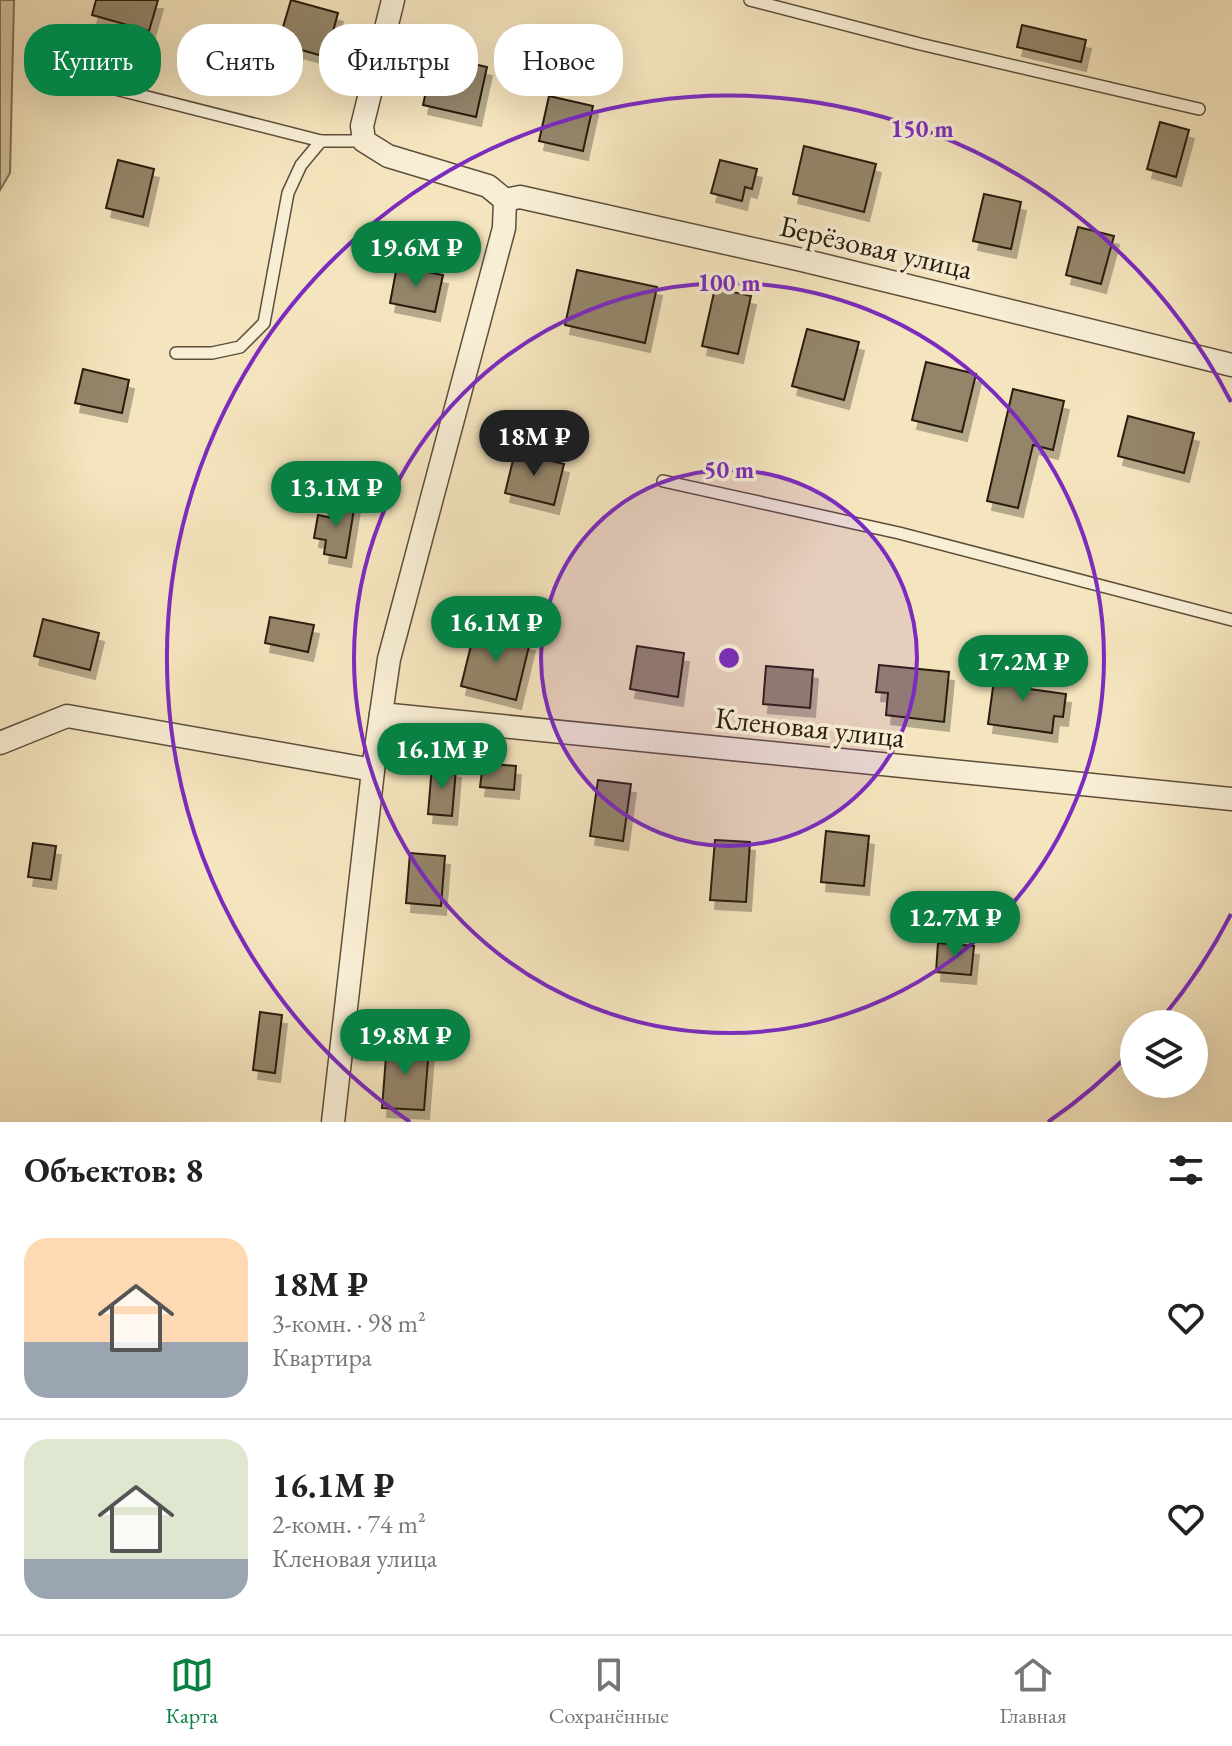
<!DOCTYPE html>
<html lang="ru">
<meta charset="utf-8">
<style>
body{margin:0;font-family:"EB Garamond",serif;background:#f2f2f2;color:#222;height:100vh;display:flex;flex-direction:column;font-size:30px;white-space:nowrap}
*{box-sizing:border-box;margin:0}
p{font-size:26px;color:#767676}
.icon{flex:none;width:44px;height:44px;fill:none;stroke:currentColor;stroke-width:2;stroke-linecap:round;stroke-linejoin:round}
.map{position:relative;height:1122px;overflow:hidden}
.panel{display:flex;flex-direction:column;background:#fff;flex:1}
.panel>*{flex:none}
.hud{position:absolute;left:24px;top:24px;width:800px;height:72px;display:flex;gap:16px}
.fabs{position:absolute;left:1120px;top:1010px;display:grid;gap:16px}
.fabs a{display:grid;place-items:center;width:88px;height:88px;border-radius:50%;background:#fff;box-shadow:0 8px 32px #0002;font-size:40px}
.price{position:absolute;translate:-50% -68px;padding:0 18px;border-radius:28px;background:#0b8043;color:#fff;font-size:26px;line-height:52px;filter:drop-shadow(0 2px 4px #0008)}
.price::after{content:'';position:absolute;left:50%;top:48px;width:24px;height:18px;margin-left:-12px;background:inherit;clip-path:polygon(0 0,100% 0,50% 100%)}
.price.active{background:#222;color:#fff}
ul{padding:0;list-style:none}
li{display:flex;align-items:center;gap:24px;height:200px;padding:0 24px}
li+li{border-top:2px solid #e0e0e0}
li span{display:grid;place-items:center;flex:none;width:224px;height:160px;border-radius:24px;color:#555}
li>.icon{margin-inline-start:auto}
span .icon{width:96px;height:96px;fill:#fffc;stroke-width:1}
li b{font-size:34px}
h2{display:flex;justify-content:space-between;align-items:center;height:96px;padding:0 24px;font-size:34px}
.pill{padding:0 28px;border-radius:32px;background:#fff;box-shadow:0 8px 32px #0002;font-size:28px;line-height:72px}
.pill.active{background:#0b8043;color:#fff}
.dock{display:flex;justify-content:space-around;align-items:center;height:112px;border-top:2px solid #e0e0e0;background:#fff;font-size:22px;color:#767676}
.dock a{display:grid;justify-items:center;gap:4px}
.dock .active{color:#0b8043}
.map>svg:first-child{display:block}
</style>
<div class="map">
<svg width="1232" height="1122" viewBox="0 0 1232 1122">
<defs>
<filter id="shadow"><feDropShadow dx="5" dy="9" stdDeviation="0" flood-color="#0004"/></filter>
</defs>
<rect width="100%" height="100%" fill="#f5e5be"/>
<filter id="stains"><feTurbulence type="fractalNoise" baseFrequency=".0025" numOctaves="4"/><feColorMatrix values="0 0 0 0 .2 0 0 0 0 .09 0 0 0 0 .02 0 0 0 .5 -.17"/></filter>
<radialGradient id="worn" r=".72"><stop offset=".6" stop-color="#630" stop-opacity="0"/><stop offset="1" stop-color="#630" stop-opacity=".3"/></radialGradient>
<path fill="#d2c3a0" stroke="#7e7058" stroke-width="2" d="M0,0H14L10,173L0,190Z"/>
<g fill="#94856a" stroke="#2a1c0f" stroke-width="2" filter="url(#shadow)">
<path d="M96,0H158L149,31L92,15Z"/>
<path d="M291,0L338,13L326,57L298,49L295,60L275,54Z"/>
<path d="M1022,25L1086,40L1081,62L1017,47Z"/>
<path d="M434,55L487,67L476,117L423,105Z"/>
<path d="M549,96L593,106L583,151L539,141Z"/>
<path d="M1160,122L1189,130L1176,177L1147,169Z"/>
<path d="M804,146L876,164L864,212L793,194Z"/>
<path d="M118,160L154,169L143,217L106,208Z"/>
<path d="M720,160L757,169L752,189L745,187L742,201L711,193Z"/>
<path d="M984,194L1021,202L1011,249L973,241Z"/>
<path d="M1078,227L1114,236L1101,284L1066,275Z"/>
<path d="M397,266L443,275L435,312L390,303Z"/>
<path d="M577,270L657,287L645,343L565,325Z"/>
<path d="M715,288L751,296L738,354L702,346Z"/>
<path d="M807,329L859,342L844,400L792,386Z"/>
<path d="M926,362L976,374L962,432L912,420Z"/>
<path d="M83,369L129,380L122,413L75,403Z"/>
<path d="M1013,389L1064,401L1053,450L1033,445L1018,508L987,501Z"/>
<path d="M1128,416L1194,433L1184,473L1118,456Z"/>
<path d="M515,452L564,464L554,505L505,493Z"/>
<path d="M336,500L355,503L346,558L324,554L326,540L314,538L318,515L333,518Z"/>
<path d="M270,617L314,625L308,652L265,643Z"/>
<path d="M43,619L99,633L90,670L34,656Z"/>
<path d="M475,629L530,642L516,700L461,686Z"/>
<path d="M637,646L684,653L678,697L630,689Z"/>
<path d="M879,665L949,672L944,722L886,715L888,693L876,692Z"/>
<path d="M996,665L1024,669L1022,688L1066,694L1063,717L1054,716L1052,733L988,724Z"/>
<path d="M766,666L813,670L810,708L763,704Z"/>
<path d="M483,763L516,766L514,790L480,787Z"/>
<path d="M432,766L456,769L452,816L428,814Z"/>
<path d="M598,780L631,784L623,841L590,836Z"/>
<path d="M826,831L869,836L864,886L821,882Z"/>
<path d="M715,840L750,842L746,902L710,900Z"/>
<path d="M33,843L56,846L51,880L28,877Z"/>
<path d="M410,853L445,856L441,906L406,903Z"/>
<path d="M938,943L974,946L971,975L936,972Z"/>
<path d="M260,1012L282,1015L275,1073L253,1070Z"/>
<path d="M387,1044L429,1048L424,1110L382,1108Z"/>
</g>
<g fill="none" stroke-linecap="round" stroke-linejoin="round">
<g stroke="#5d4e3b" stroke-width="14">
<g id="service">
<path d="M750,0L920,44L1199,109"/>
<path d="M72,78L321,141H364"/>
<path d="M176,353H212L240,347L264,323L288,193L301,165L321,141"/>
<path d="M663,481L899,533L1232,620"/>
</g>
</g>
<g stroke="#5d4e3b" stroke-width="25">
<g id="minor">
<path d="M505,200L520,197L802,260L1232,365"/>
<path d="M381,714L1232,799"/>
<path d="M0,743L67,716L373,770"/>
<path d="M333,1122L374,762L389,659L504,228L505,200L488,186L388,156L364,141L362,126L393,0"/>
</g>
</g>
<use href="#service" stroke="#f8eed5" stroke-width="11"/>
<use href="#minor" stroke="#f8eed5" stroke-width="22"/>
</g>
<circle cx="729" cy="658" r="188" fill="#7b2cbf" fill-opacity=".12"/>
<g fill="none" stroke="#7b2cbf" stroke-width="4">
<circle cx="729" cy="658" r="188"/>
<circle cx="729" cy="658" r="375"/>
<path d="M1231 914A563 563 0 0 1 1157 1024M1134 1049A563 563 0 0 1 1048 1122M410 1122A563 563 0 1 1 1231 402"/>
</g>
<g text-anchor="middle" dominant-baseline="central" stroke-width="7" stroke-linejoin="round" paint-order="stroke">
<g font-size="30" fill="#2a1c0f" stroke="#f8eed5">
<text transform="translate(876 247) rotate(13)">Берёзовая улица</text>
<text transform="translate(810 727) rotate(6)">Кленовая улица</text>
</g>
</g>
<circle cx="729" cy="658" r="12" fill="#7b2cbf" stroke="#f8eed5" stroke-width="4"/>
<g font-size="24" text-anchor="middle" font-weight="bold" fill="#7b2cbf" stroke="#f8eed5" stroke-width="7" stroke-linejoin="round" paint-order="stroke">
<text x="922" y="137">150 m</text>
<text x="729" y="291">100 m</text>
<text x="729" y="478">50 m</text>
</g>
<rect width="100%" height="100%" filter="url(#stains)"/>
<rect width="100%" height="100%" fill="url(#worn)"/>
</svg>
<div class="fabs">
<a><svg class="icon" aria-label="layers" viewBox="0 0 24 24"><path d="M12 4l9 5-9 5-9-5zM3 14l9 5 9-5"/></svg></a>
</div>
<b class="price" style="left:416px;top:289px">19.6M ₽</b>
<b class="price active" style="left:534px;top:478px">18M ₽</b>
<b class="price" style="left:336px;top:529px">13.1M ₽</b>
<b class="price" style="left:496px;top:664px">16.1M ₽</b>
<b class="price" style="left:1023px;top:703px">17.2M ₽</b>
<b class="price" style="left:442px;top:791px">16.1M ₽</b>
<b class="price" style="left:955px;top:959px">12.7M ₽</b>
<b class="price" style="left:405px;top:1077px">19.8M ₽</b>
<div class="hud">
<a class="pill active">Купить</a>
<a class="pill">Снять</a>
<a class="pill">Фильтры</a>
<a class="pill">Новое</a>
</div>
</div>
<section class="panel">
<h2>Объектов: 8<svg class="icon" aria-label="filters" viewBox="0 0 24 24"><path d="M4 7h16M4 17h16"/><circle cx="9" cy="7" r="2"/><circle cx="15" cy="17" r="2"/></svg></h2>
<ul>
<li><span style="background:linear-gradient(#ffd9b3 65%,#9aa5b1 0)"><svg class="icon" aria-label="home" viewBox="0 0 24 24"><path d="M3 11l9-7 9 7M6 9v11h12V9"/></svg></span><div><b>18M ₽</b><p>3-комн. · 98 m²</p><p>Квартира</p></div><svg class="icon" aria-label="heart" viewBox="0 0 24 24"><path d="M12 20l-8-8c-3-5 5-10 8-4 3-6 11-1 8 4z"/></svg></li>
<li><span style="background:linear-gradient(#dfe7d0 75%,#9aa5b1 0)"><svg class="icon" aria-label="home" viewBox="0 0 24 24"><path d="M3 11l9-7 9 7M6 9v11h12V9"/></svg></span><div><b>16.1M ₽</b><p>2-комн. · 74 m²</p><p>Кленовая улица</p></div><svg class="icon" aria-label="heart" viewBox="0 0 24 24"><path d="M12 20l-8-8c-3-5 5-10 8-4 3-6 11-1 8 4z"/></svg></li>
</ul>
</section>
<nav class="dock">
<a class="active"><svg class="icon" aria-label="map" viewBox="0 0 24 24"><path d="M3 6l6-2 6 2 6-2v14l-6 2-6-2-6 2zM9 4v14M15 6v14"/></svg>Карта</a>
<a><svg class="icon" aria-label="saved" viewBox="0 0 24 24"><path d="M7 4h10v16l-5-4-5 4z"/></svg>Сохранённые</a>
<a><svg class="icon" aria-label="home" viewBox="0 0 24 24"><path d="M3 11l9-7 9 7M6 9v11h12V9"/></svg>Главная</a>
</nav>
